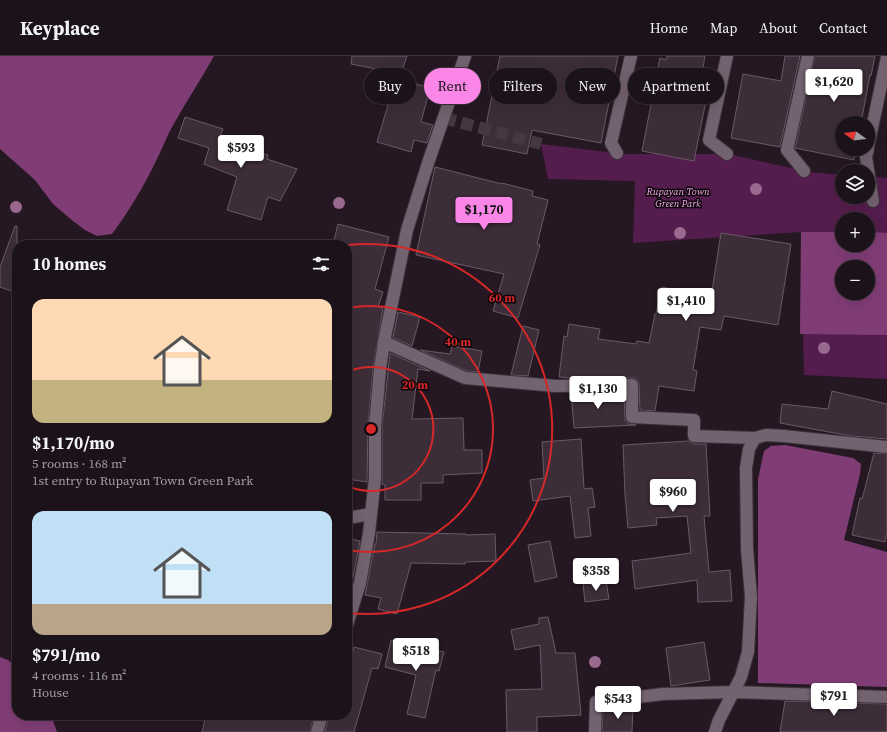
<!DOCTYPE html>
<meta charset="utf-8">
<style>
body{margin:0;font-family:"Source Serif 4",serif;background:#292027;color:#f1f3f6;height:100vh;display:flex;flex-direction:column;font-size:15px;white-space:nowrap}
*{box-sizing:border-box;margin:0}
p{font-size:13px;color:#a09ea2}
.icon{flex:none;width:22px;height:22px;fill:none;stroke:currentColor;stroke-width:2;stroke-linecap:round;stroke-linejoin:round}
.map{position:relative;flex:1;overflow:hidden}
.sheet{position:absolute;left:12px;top:184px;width:340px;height:480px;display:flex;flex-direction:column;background:#1c121a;border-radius:16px;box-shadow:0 4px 16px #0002,0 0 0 1px #3a3239}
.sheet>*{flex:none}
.guide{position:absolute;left:364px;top:12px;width:380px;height:36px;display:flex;gap:8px}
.needle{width:26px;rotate:285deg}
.tools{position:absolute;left:835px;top:60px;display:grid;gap:8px}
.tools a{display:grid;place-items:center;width:40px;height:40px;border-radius:50%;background:#1c121a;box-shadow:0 4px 16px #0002,0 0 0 1px #3a3239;font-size:20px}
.price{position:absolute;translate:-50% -34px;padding:0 9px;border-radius:4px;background:#fff;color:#222;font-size:13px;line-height:26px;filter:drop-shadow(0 1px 2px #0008)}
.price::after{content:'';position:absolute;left:50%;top:24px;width:12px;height:9px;margin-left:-6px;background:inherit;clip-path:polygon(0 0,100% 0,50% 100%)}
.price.current{background:#fa87e7;color:#111}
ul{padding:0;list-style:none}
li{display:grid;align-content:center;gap:8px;height:212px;padding:0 20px}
li span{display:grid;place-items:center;height:124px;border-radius:12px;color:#555}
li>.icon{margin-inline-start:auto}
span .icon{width:72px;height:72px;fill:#fffc;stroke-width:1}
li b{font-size:17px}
h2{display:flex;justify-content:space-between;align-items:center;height:48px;padding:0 20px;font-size:17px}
.chip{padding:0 14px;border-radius:18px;background:#1c121a;box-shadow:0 4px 16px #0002,0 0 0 1px #3a3239;font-size:14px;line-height:36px}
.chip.current{background:#fa87e7;color:#111}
header{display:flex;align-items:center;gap:24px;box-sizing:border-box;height:56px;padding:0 20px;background:#1c121a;border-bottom:1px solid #3a3239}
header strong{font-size:19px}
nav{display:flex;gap:22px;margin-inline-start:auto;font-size:14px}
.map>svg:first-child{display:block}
</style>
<header>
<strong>Keyplace</strong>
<nav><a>Home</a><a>Map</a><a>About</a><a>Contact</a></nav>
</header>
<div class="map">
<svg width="887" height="676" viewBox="0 0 887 676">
<rect width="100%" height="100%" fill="#261823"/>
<path fill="#551d4d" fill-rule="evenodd" d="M541,88L624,98H728L809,116L842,119V141H868V120L887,122V323L804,319L801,176L633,187L635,125L548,123ZM842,163H868V189H842ZM842,211H868V237H842Z"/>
<g fill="#803d75" fill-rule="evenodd">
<path d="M0,0H214C201,24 185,47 172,71C166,82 162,93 156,105C144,130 129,155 112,178L97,180L85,174L73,165L53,148L35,124L0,93Z"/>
<path d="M801,176H842V189H868V176L887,177V279L800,278ZM842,211H868V237H842Z"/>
<path d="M785,389L853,402L861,408L860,418L844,484L887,496V631L758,627V423L764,395L771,390Z"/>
<path d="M0,601L8,604L17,611V659H51L57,676H0Z"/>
</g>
<g fill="#3c2d39" stroke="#6a5966">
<path d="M352,0H407L401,18L351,8Z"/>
<path d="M500,0H618L601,87L532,74L527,98L482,89Z"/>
<path d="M667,0H705L703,12L712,14L694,105L642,95L660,2L666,4Z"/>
<path d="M785,0H800L780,91L731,82L743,18L781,25Z"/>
<path d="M815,0H875L871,20L870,19L861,67H842V93H856L854,104L795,92Z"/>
<path d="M396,22L430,32L421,66L433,69L427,87L414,84L411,96L377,86Z"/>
<path d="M185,61L223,73L218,86L268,99L267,103L297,113L280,145L268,141L261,164L227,154L237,121L204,108L209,92L178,82Z"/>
<path d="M435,111L502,128V127L533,135L532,140L548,144L537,188L540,189L518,262L493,255L504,218L416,199Z"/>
<path d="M338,168L389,181L375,233L383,236L378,251L383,252L373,312L368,370L367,426L347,423V321L350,305L347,304V189H333Z"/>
<path d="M15,170H17V237L0,231V211Z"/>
<path d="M721,177L791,188L778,269L724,260L721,274L700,271L693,314L697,315L694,335L659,330L655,355L640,354L639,329L638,325L635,322H570L559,321L564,280L567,281L569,268L600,273L598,283L636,288L637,285L649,287L655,258H656L662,231L711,241Z"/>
<path d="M398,256L420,261L412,290L393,282Z"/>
<path d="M523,270L539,274L528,320L511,319Z"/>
<path d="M452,290L482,295L478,316L467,315L420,294L450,298Z"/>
<path d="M390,297L430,315L418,313L412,363L463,362L464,394H482V417L443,419V427H421V444H385V429L382,428V371Z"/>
<path d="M832,335L887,348V383L851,380L780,367L782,348L828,353Z"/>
<path d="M571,337H624L625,364L628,368L636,369L574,372Z"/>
<path d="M581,383L584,433L592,432L595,451L588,452L591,480L575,482L570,440L533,445L530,424L544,422L542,386Z"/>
<path d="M689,385L694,388H706L710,460H704L709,516L730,514L732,545L698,546L697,524L635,533L632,505L691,497L687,460L656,462L657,469L628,472L625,438L623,389Z"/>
<path d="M874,397L887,398V477L885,486L852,479L860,442L862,443Z"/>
<path d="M377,476L466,478V479L495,478L496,505L465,506V508L411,507L397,558L378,553L381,542L365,539L375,488H376Z"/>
<path d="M347,482L360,485L353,522L347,521Z"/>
<path d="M550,485L557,521L535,526L528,489Z"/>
<path d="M606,525L609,543L585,546L583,528Z"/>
<path d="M548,561L556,597H575L581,659L537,661V676H507L506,634L542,633L540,589L515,594L511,574L539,568V562Z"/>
<path d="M391,584L444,596L439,615L436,614L425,662L407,658L416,619L385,611Z"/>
<path d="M704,586L710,624L671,630L666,592Z"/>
<path d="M354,591L382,598L378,613L372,612L354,676H325L329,659H347V619Z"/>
<path d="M785,645L887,648V676H780Z"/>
<path d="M622,650L633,651L632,676H602L603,653Z"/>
<path d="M206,659H314L310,676H202Z"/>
</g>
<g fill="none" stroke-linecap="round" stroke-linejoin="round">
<path stroke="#453842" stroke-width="12" stroke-dasharray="12 6" stroke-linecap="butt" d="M444,62L541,88"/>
<g stroke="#3d333b" stroke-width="14">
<g id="street">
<path d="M868,91L887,1"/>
<path d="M868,93L866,101L873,145"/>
<path d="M617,97L611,87L631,0"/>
<path d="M727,98L709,84L727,0"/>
<path d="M804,115L787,94L808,0"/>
<path d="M384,286L465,322L555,330L632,329V361L694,364V380L755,382"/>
<path d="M347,462L371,458"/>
<path d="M347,569L360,527L369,477L375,422V371L380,313L384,286L407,174L428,107L465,0"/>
<path d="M317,676L322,659"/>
<path d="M595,676L596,646L663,638L733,636L887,641"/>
<path d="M715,676L719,664L741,621L748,596L751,541L747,493L746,412L749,393L755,382L766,379L784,380L887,391"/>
</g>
</g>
<use href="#street" stroke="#73626f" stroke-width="12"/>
</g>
<g fill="#99698f">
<circle cx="756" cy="133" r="6"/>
<circle cx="339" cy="147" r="6"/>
<circle cx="16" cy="151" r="6"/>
<circle cx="680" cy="177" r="6"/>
<circle cx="824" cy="292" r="6"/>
<circle cx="595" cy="606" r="6"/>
</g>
<g fill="none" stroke="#d62828" stroke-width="2">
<path d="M347 316A62 62 0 1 1 347 430"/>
<path d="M348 252A123 123 0 1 1 348 494"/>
<path d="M348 189A185 185 0 1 1 348 557"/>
</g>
<g text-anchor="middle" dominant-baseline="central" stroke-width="3" stroke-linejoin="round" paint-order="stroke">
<g font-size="10" font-style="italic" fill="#f7abe8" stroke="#0b060a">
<text x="678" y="135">Rupayan Town<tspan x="678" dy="12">Green Park</tspan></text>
</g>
</g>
<circle cx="371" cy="373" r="6" fill="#d62828" stroke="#0b060a" stroke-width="2"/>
<g font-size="12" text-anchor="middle" font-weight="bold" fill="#d62828" stroke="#0b060a" stroke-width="3" stroke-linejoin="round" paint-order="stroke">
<text x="502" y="246">60 m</text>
<text x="458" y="290">40 m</text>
<text x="415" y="333">20 m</text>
</g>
</svg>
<div class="tools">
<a><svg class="needle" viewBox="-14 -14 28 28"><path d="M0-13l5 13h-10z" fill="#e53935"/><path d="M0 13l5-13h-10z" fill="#a09ea2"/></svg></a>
<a><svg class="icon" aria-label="layers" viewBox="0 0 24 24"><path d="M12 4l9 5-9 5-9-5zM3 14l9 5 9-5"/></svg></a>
<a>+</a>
<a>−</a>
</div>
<b class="price" style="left:834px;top:47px">$1,620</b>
<b class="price" style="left:241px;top:113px">$593</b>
<b class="price current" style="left:484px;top:175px">$1,170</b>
<b class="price" style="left:686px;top:266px">$1,410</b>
<b class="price" style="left:598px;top:354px">$1,130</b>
<b class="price" style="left:673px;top:457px">$960</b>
<b class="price" style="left:596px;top:536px">$358</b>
<b class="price" style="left:416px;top:616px">$518</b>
<b class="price" style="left:834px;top:661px">$791</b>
<b class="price" style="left:618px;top:664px">$543</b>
<div class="guide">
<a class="chip">Buy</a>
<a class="chip current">Rent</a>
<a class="chip">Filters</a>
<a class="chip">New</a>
<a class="chip">Apartment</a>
</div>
<section class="sheet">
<h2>10 homes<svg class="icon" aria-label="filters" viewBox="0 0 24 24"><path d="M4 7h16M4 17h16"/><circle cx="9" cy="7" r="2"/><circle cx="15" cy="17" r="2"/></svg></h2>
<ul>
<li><span style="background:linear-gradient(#ffd9b3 65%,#c2b280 0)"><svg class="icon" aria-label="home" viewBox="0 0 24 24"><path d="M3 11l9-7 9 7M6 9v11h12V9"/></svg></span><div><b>$1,170/mo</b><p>5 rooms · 168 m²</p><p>1st entry to Rupayan Town Green Park</p></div></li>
<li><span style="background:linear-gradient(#bfe0f5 75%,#b9a48a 0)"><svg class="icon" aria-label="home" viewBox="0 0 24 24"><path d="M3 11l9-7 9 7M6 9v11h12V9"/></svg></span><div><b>$791/mo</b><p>4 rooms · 116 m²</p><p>House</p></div></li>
</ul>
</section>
</div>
